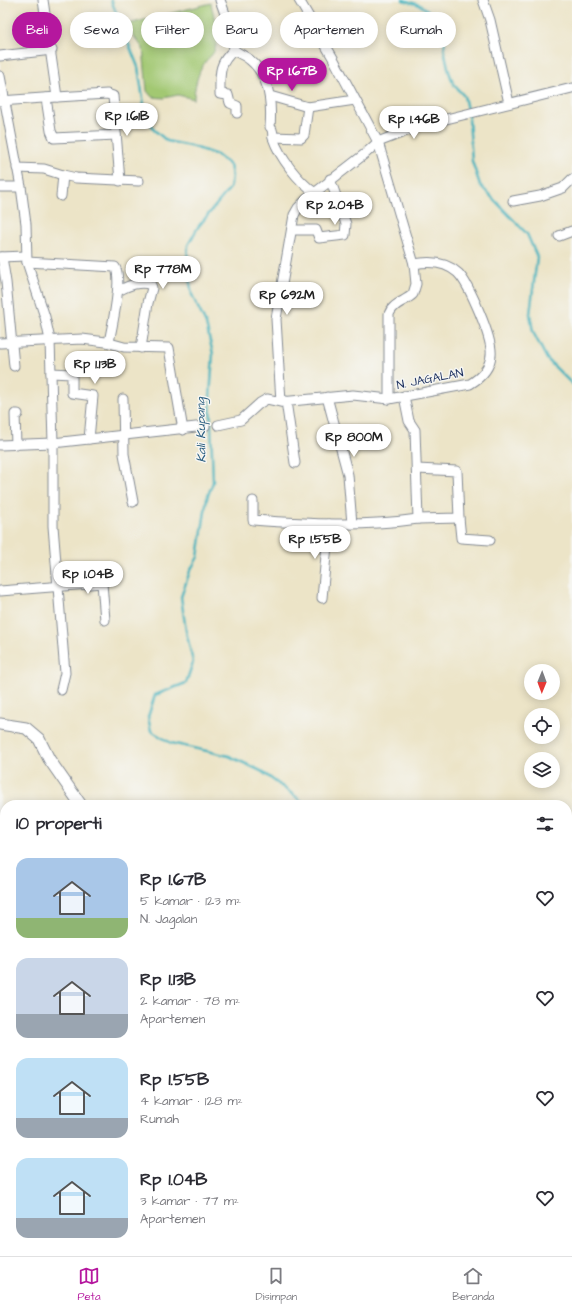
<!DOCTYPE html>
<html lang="id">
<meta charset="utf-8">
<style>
body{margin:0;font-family:"Architects Daughter",sans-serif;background:#f2f2f3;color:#2b2b33;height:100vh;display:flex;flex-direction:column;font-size:15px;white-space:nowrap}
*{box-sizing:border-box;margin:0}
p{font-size:13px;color:#7c7c81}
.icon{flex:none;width:22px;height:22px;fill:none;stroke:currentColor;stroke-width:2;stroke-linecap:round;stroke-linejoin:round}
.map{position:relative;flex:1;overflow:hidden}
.drawer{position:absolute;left:0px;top:800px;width:572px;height:456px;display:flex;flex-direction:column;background:#fff;border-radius:16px 16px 0 0;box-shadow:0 2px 10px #0003}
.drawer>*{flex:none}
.banner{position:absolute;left:12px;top:12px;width:548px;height:36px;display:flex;gap:8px}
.needle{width:26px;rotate:181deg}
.buttons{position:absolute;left:524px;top:664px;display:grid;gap:8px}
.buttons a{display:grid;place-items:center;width:36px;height:36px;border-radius:50%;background:#fff;box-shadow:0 2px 10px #0003;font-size:20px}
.price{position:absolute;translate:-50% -34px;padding:0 9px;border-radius:14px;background:#fff;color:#222;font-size:13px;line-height:26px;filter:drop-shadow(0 1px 2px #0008)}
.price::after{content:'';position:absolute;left:50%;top:24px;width:12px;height:9px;margin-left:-6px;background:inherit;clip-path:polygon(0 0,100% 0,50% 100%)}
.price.on{background:#b5179e;color:#fff}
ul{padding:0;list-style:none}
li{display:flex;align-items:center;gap:12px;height:100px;padding:0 16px}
li span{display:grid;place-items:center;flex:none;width:112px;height:80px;border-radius:12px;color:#555}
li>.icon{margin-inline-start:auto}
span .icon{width:48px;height:48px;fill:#fffc;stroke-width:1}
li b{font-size:17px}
h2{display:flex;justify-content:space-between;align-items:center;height:48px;padding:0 16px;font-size:17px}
.chip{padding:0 14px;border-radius:18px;background:#fff;box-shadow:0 2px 10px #0003;font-size:14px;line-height:36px}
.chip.on{background:#b5179e;color:#fff}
.dock{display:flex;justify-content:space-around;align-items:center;height:56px;border-top:1px solid #e1e1e2;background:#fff;font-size:11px;color:#7c7c81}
.dock a{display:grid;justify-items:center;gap:2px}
.dock .on{color:#b5179e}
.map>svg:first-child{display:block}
</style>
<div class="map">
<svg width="572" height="1256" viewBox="0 0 572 1256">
<rect width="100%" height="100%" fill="#f6f6f2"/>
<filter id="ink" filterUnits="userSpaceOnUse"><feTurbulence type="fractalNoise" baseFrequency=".025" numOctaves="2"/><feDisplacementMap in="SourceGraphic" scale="8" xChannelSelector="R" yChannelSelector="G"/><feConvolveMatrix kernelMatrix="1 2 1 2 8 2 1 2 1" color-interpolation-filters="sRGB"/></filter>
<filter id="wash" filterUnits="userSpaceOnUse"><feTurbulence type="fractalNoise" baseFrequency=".012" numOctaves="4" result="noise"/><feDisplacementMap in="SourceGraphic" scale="16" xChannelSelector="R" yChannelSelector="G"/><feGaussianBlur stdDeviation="0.9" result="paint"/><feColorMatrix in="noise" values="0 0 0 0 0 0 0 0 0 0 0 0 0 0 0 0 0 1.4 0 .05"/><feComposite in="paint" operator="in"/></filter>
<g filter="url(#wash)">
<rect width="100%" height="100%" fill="#ece4c7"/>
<path fill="#a2c872" stroke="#5e7c68" d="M211,3C214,18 220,35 215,49C213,56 207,58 204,64C198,72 194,89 194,99L178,95L164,98L152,97L147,91L143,48L125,25Z"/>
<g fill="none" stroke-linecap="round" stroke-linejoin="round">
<g stroke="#43b2be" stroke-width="2.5">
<path d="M111,0L138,67L144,105L153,129L167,141L194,147L217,155L230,165L232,176L230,188L198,227L188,245L187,266L192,295L206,324L213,354L210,397L213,482L207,498L198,557L190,571L181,597L186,631L193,662L186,683L155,695L148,717L151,731L171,743L229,756L261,771L307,805"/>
<path d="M403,0L420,5L434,15L440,25L445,40L444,49L449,72L454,85L464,96L469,119L472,161L480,185L527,234L537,257L530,314L533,332L547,359L572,384"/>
<path d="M567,1226L572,1234"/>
</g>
</g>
</g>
<g filter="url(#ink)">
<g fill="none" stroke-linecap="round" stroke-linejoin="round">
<g stroke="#848a92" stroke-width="11">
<g id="minor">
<path d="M220,0L232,33L234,50C239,54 246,56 250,60C270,76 272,103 270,127C274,130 272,134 273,138C280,158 298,181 315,193"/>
<path d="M299,0L333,58L378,142L414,264L416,284L413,294C405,302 393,303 389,314V399"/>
<path d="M483,0L490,20L509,103"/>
<path d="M234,50C218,64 220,74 220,94L228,95L230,103L237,106V113"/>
<path d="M0,56L52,50"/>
<path d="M0,76L21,187L26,224L27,262L45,317L50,340L53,443V526L65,673L61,690"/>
<path d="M270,96L308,107L355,100"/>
<path d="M57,97L107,94L113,96L120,181"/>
<path d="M46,98L51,131L54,138L116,135"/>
<path d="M0,101L57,97L43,0"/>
<path d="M273,137L301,138L304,135L308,107"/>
<path d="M17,168L44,169L63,175"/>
<path d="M0,187H21"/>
<path d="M61,196L63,175L76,178L139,181"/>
<path d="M513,201L540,196L563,188L572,179"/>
<path d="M292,230H316L319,238L345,235L346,224L330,179"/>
<path d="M559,236L572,231"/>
<path d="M0,257L26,256"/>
<path d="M2,257L6,282L14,366"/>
<path d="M27,262L115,267C123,279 112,327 109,342"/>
<path d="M118,291C128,286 140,280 151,285L152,288L148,303L141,348"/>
<path d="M0,343L82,339L106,342L124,347L169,348L183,430"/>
<path d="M51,373L72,374V393L93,396L89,439"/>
<path d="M327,397L348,475L352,524"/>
<path d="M123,399L124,454L133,502"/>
<path d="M286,401L295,463"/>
<path d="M281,402L276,319L294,215L298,208L308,198L366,153L378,142L422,125L572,88"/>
<path d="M218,425L241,420L260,403L267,399L281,402L353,395L389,399L470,384C480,378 490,368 491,355C493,339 469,284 458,273C446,262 429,261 414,264"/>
<path d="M0,445L53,443L205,426"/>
<path d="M16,445L15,414H18"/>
<path d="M417,469L457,471L459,518L418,519"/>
<path d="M253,501V520C308,524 363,527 418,519L415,430L409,421L404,396"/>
<path d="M459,518L461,538L490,540"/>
<path d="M0,591L102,583L105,620"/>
<path d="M322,598L329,524"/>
<path d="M0,1201L5,1204"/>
</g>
</g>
<g stroke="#848a92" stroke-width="13">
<g id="tertiary">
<path d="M0,724L26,728L39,739L49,759L81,805"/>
<path d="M79,1251L78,1255L79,1256"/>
</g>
</g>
<use href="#minor" stroke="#fff" stroke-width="9"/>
<use href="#tertiary" stroke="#fff" stroke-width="11"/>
</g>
</g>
<g text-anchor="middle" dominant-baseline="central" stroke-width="3" stroke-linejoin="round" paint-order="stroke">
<g font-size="12" fill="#1b2f5e" stroke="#f6f6f2">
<text transform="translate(430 379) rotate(-11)">N. JAGALAN</text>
</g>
<g font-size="13" font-style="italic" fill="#295d80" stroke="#f6f6f2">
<text transform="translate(201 430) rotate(-91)">Kali Kupang</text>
</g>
</g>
</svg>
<div class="buttons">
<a><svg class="needle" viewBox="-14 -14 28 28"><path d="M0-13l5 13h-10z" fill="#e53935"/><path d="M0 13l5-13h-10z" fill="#7c7c81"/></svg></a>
<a><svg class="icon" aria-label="locate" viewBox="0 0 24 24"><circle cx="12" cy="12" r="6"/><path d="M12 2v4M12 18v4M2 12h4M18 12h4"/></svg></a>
<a><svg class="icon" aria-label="layers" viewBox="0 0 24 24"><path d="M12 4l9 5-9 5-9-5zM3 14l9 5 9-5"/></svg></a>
</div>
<b class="price on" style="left:292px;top:92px">Rp 1.67B</b>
<b class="price" style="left:127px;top:137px">Rp 1.61B</b>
<b class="price" style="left:414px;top:140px">Rp 1.46B</b>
<b class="price" style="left:335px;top:226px">Rp 2.04B</b>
<b class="price" style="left:163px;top:290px">Rp 778M</b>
<b class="price" style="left:287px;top:316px">Rp 692M</b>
<b class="price" style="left:95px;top:385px">Rp 1.13B</b>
<b class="price" style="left:354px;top:458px">Rp 800M</b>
<b class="price" style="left:315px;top:560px">Rp 1.55B</b>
<b class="price" style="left:88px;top:595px">Rp 1.04B</b>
<div class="banner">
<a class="chip on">Beli</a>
<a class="chip">Sewa</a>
<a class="chip">Filter</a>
<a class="chip">Baru</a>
<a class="chip">Apartemen</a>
<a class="chip">Rumah</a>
</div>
<section class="drawer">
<h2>10 properti<svg class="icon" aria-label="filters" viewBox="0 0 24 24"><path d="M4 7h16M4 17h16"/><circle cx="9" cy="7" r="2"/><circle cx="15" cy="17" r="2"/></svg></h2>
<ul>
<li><span style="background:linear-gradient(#a9c7e8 75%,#8fb573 0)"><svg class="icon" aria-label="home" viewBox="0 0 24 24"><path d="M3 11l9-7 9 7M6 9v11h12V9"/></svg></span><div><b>Rp 1.67B</b><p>5 kamar · 123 m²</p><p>N. Jagalan</p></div><svg class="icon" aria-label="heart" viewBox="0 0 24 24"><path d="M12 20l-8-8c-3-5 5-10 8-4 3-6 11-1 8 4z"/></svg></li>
<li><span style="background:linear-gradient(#c9d6e8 70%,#9aa5b1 0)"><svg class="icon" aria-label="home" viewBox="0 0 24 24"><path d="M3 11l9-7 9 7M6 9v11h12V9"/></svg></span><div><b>Rp 1.13B</b><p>2 kamar · 78 m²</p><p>Apartemen</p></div><svg class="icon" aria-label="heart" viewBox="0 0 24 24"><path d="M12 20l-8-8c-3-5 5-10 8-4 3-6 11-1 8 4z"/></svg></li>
<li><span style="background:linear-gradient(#bfe0f5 75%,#9aa5b1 0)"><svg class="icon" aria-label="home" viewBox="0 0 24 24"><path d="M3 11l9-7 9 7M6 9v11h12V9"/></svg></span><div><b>Rp 1.55B</b><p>4 kamar · 128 m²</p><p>Rumah</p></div><svg class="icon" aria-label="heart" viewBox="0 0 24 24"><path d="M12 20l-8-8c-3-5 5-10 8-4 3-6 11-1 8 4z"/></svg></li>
<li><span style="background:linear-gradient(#bfe0f5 75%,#9aa5b1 0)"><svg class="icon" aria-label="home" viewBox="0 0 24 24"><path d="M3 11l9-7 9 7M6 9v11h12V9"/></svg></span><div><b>Rp 1.04B</b><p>3 kamar · 77 m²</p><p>Apartemen</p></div><svg class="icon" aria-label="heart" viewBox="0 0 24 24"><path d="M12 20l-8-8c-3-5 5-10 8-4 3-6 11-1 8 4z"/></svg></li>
</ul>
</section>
</div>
<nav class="dock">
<a class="on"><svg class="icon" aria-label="map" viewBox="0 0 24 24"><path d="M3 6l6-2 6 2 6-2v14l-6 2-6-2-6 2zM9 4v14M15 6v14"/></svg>Peta</a>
<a><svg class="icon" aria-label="saved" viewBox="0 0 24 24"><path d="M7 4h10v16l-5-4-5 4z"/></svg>Disimpan</a>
<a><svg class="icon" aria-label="home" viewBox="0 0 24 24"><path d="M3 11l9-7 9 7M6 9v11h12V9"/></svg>Beranda</a>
</nav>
